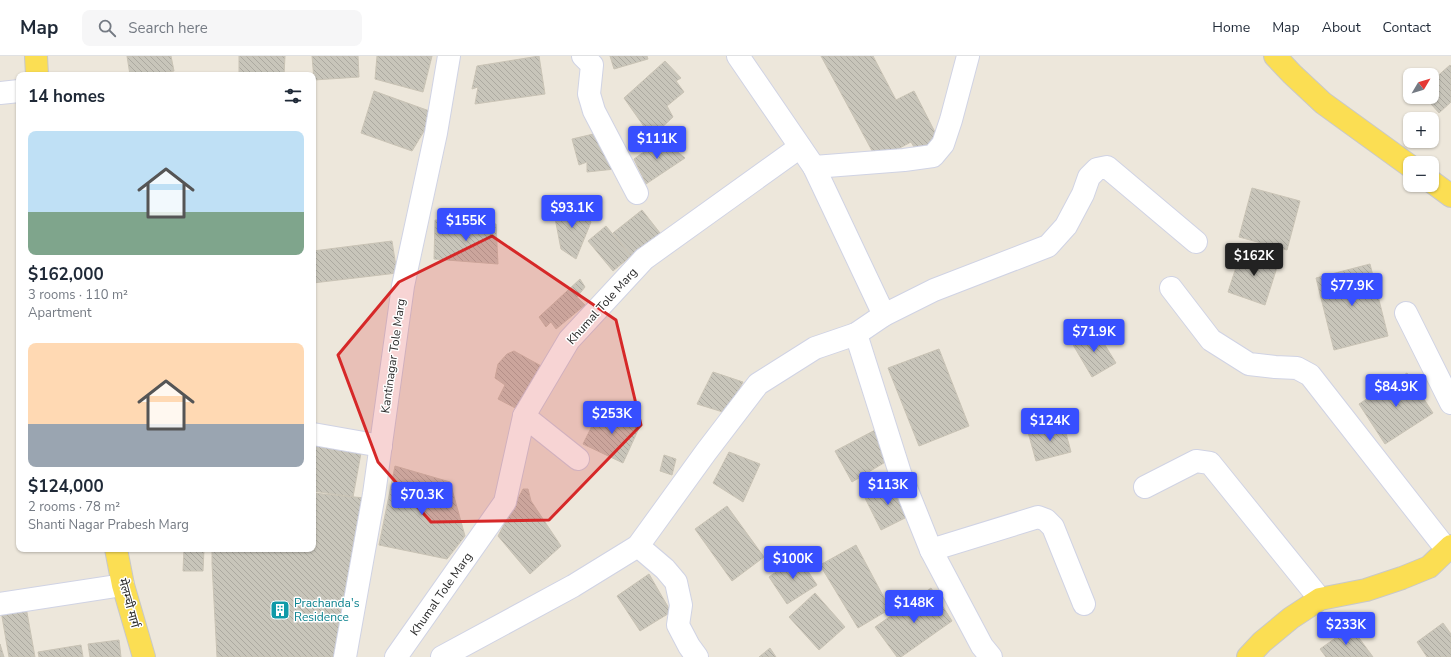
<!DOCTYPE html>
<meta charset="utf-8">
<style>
body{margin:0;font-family:"Nunito Sans","Noto Sans Devanagari",sans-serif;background:#f6f6f7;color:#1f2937;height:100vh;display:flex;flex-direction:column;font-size:15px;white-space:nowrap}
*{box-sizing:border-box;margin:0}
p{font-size:13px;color:#747a83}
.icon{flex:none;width:22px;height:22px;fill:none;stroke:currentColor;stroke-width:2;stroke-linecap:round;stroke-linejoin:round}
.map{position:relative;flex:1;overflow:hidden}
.drawer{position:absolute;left:16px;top:16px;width:300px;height:480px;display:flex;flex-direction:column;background:#fff;border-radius:8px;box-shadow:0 1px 3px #0004}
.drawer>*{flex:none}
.needle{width:26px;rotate:52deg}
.controls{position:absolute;left:1403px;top:12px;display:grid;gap:8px}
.controls a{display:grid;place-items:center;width:36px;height:36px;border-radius:8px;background:#fff;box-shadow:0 1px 3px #0004;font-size:20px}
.price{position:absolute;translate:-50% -34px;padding:0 9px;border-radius:4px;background:#374fff;color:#fff;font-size:13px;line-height:26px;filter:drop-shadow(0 1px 2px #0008)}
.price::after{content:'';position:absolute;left:50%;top:24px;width:12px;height:9px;margin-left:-6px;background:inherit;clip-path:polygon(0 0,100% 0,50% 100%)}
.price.on{background:#222;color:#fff}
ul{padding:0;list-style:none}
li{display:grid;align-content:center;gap:8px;height:212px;padding:0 12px}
li span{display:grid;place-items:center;height:124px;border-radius:8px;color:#555}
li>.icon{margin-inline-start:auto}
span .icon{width:72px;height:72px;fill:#fffc;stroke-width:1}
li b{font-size:17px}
h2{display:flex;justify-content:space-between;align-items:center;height:48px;padding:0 12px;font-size:17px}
header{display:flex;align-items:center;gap:24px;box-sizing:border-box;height:56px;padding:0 20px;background:#fff;border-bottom:1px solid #e0e1e3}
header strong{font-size:19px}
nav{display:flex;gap:22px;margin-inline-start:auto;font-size:14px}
.search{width:280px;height:36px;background:#f6f6f7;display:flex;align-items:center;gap:10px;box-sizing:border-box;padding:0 14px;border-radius:8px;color:#747a83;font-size:15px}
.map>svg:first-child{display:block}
</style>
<header>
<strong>Map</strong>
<div class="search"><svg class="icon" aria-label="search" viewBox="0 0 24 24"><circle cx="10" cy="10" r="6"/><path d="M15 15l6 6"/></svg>Search here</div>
<nav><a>Home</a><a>Map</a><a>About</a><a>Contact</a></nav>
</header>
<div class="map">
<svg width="1451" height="601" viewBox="0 0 1451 601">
<defs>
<pattern id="building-back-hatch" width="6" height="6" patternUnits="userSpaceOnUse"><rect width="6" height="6" fill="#c8c5ba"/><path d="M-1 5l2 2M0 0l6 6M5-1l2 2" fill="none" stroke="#aca9a0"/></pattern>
</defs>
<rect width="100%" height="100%" fill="#ede7db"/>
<g fill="url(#building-back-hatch)" stroke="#c9c3b5">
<path d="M127,0H171L174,15L148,19H130Z"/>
<path d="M239,0H285L284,19H239Z"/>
<path d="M312,0H358L359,21L314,24Z"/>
<path d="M377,0H432L423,36L375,23Z"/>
<path d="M539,0L545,38L475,48L478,31L472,33L477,10Z"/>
<path d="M610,0H647L648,3L614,13Z"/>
<path d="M821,0H873L896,44L914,35L939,84L917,96L911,86L877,104Z"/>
<path d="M665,5L681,22L676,25L684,36L667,50L673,61L657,76L652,70L645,72L624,42Z"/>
<path d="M1450,9L1451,10V46L1439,57L1425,41H1432V25Z"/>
<path d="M374,35L435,57L412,95L361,77Z"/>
<path d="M602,76L615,113L587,116V106L579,109L572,83Z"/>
<path d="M662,83L685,102L646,128L634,103Z"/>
<path d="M1252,132L1300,145L1287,194L1239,181Z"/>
<path d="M570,145L591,166L576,203L561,193L555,162Z"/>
<path d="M642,154L660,177L631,200L613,177Z"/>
<path d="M435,164L496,168L498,208L434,203Z"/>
<path d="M606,170L631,200L613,215L588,185Z"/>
<path d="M392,185L397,217L313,227V195Z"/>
<path d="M1242,193L1279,205L1265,249L1228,236Z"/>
<path d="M1370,208L1388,280L1334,294L1316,222Z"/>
<path d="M580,223L585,231L577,241L585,249L556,273L551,266L546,271L539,261Z"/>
<path d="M1095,273L1116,307L1092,321L1072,287Z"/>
<path d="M939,293L969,370L919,390L888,312Z"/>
<path d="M514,295L543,311L519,354L498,343L505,329L495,322L498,308L507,298Z"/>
<path d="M713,316L743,326L726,357L697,348Z"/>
<path d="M1407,317L1433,357L1385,388L1359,348Z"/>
<path d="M601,352L640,370L623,407L583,388Z"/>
<path d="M1063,366L1071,396L1036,405L1028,376Z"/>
<path d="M883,370L892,402L852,426L835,395Z"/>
<path d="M313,389L361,397L353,441L313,435Z"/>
<path d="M729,396L760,408L743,446L713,427Z"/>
<path d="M664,399L676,403L672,419L660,415Z"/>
<path d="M395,410L450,426L465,480L447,503L379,489Z"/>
<path d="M897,427L911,459L881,474L865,442Z"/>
<path d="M523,433H528L531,445L561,490L530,518L498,480Z"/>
<path d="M313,437L365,442L337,601H217L212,508V493H313Z"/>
<path d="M727,450L764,501L732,525L695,473Z"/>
<path d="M856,489L890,553L858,572L820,509Z"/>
<path d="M184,493H204L203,515H183Z"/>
<path d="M798,500L817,529L787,548L769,521Z"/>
<path d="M649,518L671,556L640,575L617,540Z"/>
<path d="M931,532L952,565L901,601H897L875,571Z"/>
<path d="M815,537L845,571L819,594L789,561Z"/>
<path d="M26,551L35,601H9L1,555Z"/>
<path d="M1443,567L1451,578V601H1427L1417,586Z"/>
<path d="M1351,571L1373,601H1326L1320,593Z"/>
<path d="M119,584L121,601H90L88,588Z"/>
<path d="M0,588L4,601H0Z"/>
<path d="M81,589L83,601H39L38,596Z"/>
<path d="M770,592L776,601H759Z"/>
</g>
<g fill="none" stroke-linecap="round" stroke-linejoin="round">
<g stroke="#d0d3e4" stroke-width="24">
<g id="minor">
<path d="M583,0L592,9L589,38L594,55L637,137"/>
<path d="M738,0L814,111L904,104L933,100L943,88L951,64L968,0"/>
<path d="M0,37L19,35"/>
<path d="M814,111L884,259"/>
<path d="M1171,232L1211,284L1249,308L1275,311L1297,312L1310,319L1447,494"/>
<path d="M1406,257L1451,347"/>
<path d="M856,278L900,417L931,494L982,590L991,601"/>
<path d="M524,360L578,403"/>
<path d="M313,378L381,390"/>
<path d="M1145,431L1196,405L1210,407L1320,543"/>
<path d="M638,490L665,513L676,526L681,549L678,569L689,590L697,601"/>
<path d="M931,494L1038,461L1046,464L1053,471L1084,548"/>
<path d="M0,548L123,529"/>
<path d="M345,601L374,438L403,230L436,77L449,0"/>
<path d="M396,601L505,446L524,360L569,284L644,203L800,91"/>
<path d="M442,601L573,530L638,490L706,396L758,328L815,292L856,278L884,259L934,234L1048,190L1066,170L1083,138L1089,121L1097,113L1107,111L1196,186"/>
</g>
</g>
<g stroke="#c8c8c8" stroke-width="24">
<g id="major">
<path d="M36,0L37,19"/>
<path d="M1275,0L1292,18L1323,47L1410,110"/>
<path d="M1432,126L1451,140"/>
<path d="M116,493L123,529L144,601"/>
<path d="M1248,601L1262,586L1291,562L1320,543L1366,534L1402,522L1429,511L1451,490"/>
</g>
</g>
<use href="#minor" stroke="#fff" stroke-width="22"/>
<use href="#major" stroke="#fbde53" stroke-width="22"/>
</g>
<path fill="#d62828" fill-opacity="0.2" stroke="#d62828" stroke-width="3" stroke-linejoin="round" d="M492,180L616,264L641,369L549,464L431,466L378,406L338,299L399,226Z"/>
<defs>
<g id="building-square" transform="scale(1)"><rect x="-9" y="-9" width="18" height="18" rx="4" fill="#0f9aa8" stroke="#fff"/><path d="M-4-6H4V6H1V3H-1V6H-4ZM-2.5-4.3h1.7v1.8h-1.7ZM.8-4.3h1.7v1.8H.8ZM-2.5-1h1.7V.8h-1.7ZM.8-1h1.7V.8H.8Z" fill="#fff"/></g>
</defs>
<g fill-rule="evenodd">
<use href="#building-square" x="280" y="554"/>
</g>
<g text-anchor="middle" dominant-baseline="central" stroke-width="3" stroke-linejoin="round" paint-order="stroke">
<g font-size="12" fill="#2a2a2a" stroke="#fff">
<text transform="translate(602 250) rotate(-48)">Khumal Tole Marg</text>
<text transform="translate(393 300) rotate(-82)">Kantinagar Tole Marg</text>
<text transform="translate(441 538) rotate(-55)">Khumal Tole Marg</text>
<text transform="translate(129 547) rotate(75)">मेलम्ची मार्ग</text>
</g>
<g font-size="12" fill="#0d838f" stroke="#fff" text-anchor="start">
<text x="294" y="547">Prachanda's<tspan x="294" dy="14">Residence</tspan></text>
</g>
</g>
</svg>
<div class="controls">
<a><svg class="needle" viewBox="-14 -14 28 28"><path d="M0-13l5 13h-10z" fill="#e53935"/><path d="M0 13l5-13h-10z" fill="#747a83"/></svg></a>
<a>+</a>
<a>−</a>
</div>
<b class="price" style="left:657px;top:104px">$111K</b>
<b class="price" style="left:572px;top:173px">$93.1K</b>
<b class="price" style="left:466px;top:186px">$155K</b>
<b class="price on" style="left:1254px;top:221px">$162K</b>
<b class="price" style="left:1352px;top:251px">$77.9K</b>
<b class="price" style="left:1094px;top:297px">$71.9K</b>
<b class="price" style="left:1396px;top:352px">$84.9K</b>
<b class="price" style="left:612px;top:379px">$253K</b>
<b class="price" style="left:1050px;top:386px">$124K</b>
<b class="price" style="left:888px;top:450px">$113K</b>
<b class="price" style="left:422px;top:460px">$70.3K</b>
<b class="price" style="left:793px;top:524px">$100K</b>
<b class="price" style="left:914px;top:568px">$148K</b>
<b class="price" style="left:1346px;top:590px">$233K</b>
<section class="drawer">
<h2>14 homes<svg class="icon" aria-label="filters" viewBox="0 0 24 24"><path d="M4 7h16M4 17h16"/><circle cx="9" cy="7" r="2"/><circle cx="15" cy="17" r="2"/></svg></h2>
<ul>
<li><span style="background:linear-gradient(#bfe0f5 65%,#7fa58c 0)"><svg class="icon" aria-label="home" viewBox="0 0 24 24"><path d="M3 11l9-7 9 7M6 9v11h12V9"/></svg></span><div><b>$162,000</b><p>3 rooms · 110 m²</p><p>Apartment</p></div></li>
<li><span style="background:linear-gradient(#ffd9b3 65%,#9aa5b1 0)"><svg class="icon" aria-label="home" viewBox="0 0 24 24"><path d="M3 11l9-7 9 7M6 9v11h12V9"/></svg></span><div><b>$124,000</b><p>2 rooms · 78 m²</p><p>Shanti Nagar Prabesh Marg</p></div></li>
</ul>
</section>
</div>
